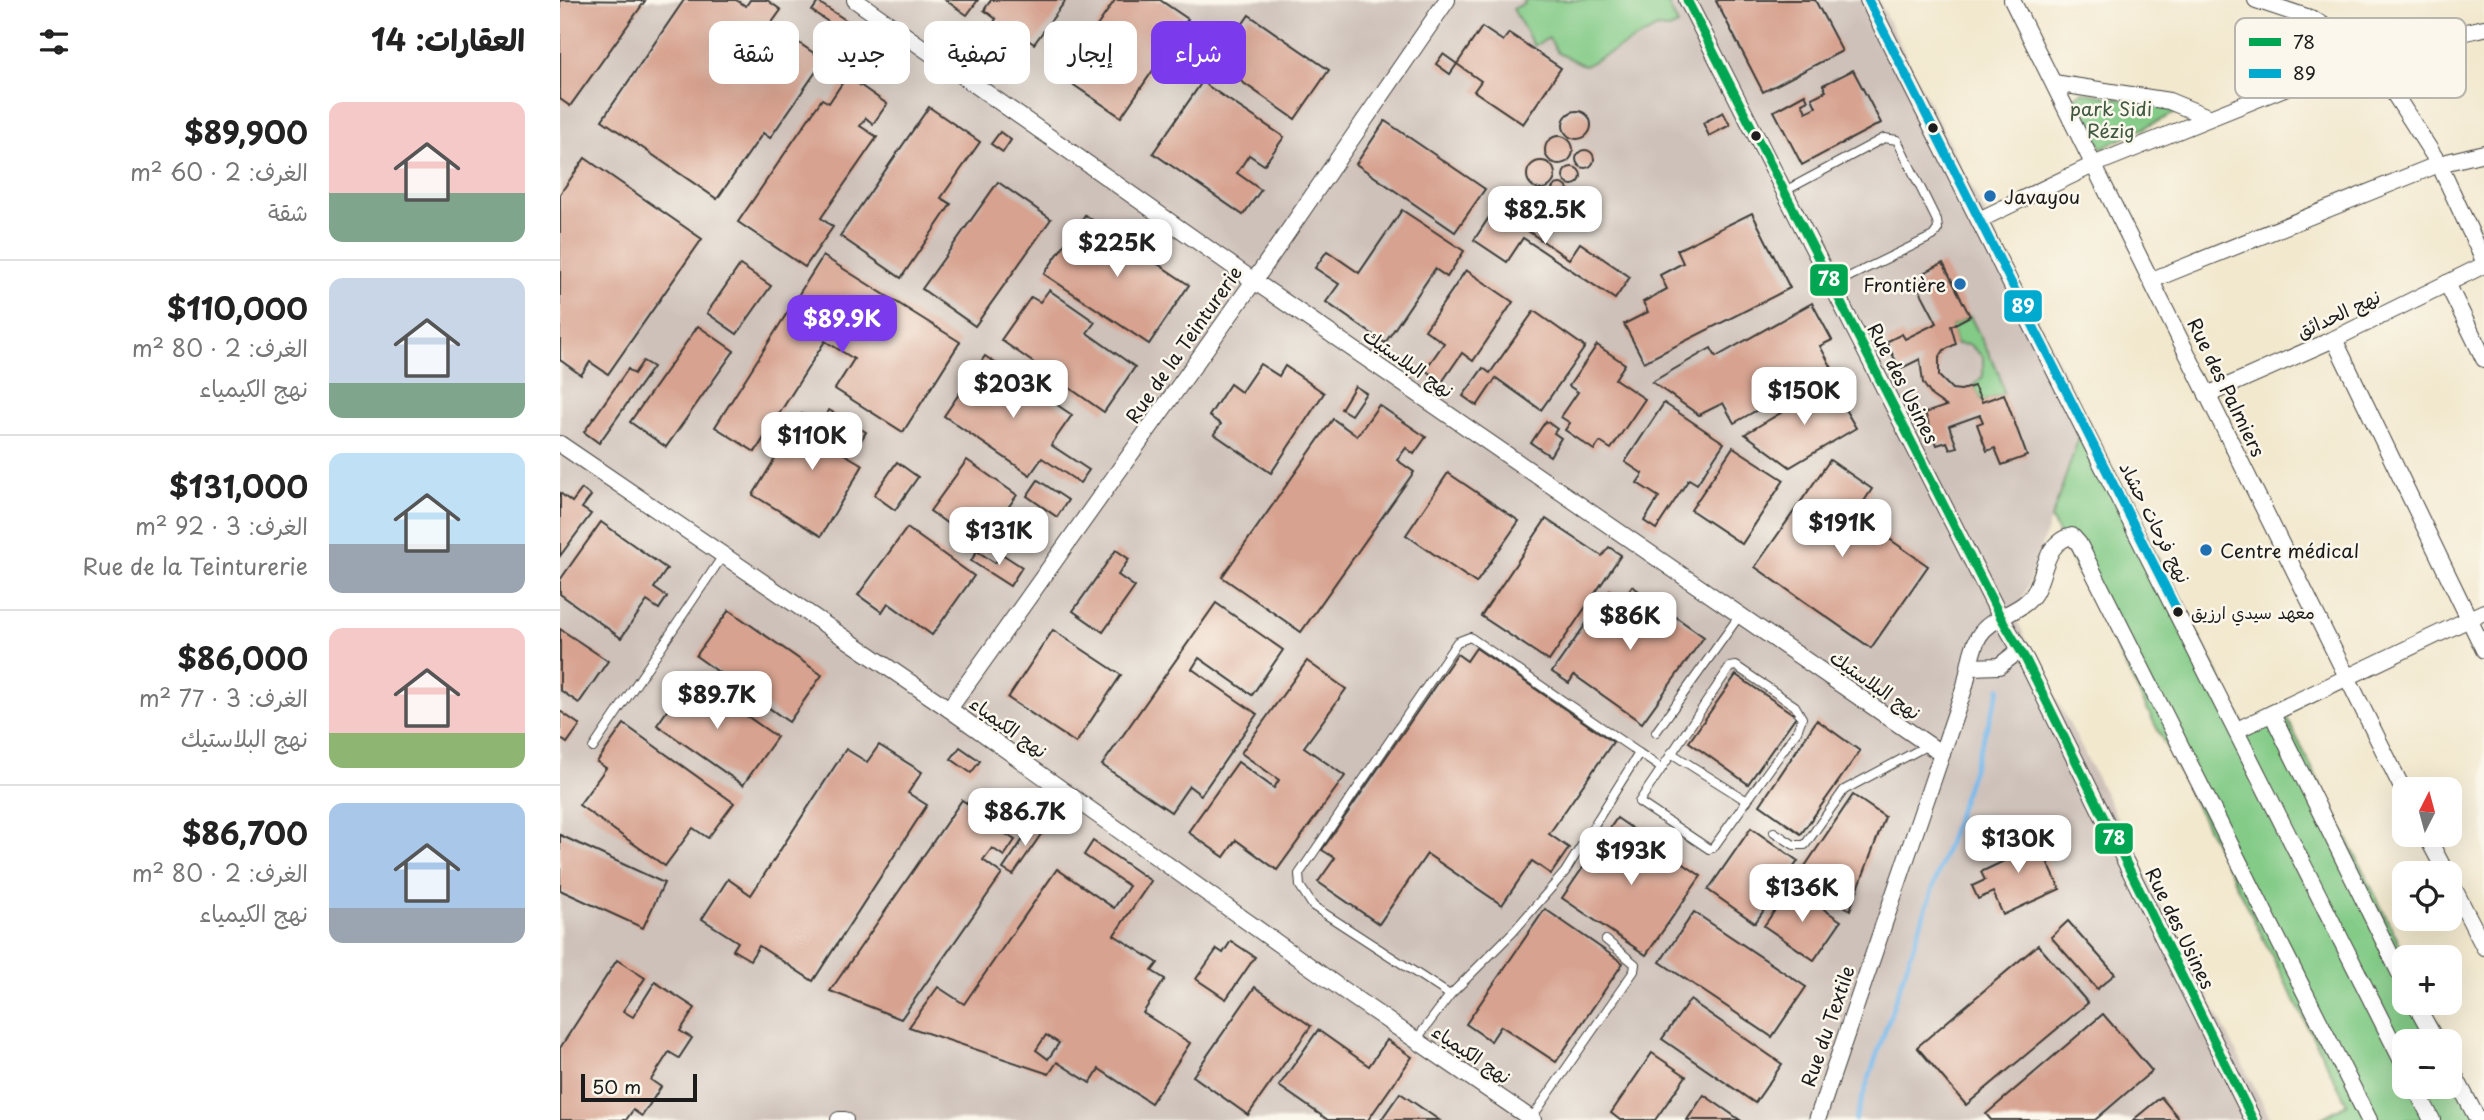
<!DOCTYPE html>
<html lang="ar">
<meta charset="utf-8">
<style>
body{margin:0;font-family:"Playpen Sans","Playpen Sans Arabic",sans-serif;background:#f6f6f6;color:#222;direction:rtl;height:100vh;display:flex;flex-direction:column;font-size:26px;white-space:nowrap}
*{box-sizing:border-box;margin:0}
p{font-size:23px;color:#767676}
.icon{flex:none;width:38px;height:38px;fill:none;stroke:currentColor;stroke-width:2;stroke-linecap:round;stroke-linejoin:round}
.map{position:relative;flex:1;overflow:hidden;direction:ltr}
.drawer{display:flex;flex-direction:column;background:#fff;width:560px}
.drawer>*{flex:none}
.banner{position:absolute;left:21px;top:21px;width:665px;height:63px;direction:rtl;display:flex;gap:14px}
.needle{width:46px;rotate:6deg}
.controls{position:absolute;left:1832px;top:777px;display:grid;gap:14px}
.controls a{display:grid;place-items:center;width:70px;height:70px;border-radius:14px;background:#fff;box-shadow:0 7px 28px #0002;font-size:35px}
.scale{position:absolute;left:21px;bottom:18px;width:116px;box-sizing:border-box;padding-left:7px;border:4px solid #1c1c1c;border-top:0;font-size:19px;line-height:24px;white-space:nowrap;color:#1c1c1c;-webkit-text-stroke:5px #fbf7ec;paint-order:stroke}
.price{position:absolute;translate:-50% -60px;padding:0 16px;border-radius:14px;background:#fff;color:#222;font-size:23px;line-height:46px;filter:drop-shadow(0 2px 4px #0008)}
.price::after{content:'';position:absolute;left:50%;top:42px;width:21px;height:16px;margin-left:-10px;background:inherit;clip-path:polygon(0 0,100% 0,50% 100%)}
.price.selected{background:#7c3aed;color:#fff}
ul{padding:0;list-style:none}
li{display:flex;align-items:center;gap:21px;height:175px;padding:0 35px}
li+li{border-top:2px solid #e0e0e0}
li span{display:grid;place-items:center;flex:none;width:196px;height:140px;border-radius:14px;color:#555}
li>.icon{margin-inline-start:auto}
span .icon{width:84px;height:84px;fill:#fffc;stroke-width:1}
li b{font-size:30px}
h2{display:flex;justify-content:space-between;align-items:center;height:84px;padding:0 35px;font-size:30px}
.chip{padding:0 24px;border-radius:14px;background:#fff;box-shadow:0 7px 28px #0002;font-size:24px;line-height:63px}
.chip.selected{background:#7c3aed;color:#fff}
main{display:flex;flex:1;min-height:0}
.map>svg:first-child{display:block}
</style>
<main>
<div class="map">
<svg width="1924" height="1120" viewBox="0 0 1924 1120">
<rect width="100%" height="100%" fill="#fbf7ec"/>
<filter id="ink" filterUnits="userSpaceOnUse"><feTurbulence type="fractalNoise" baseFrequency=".0143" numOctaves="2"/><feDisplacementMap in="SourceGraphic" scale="14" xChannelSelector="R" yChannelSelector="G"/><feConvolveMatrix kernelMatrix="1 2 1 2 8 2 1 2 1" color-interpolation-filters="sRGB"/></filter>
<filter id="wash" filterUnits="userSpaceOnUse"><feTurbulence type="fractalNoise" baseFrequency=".00686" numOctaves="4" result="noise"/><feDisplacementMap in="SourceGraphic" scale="28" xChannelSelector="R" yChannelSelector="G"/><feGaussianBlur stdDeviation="1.57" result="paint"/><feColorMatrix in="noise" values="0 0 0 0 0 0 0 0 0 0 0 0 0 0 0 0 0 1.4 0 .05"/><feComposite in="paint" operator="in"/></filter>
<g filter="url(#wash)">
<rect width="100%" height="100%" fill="#f2e8ce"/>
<path fill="#cec1b9" d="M0,0H1318L1526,417L1456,619L1711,1120H0Z"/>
<g fill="#83cb87" stroke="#507452" stroke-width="2">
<path d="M964,0H1106L1118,25L1109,29L1097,28L1025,66L998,53L989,38L974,46L953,9L965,3Z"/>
<path d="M1521,92L1622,110L1542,148L1513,99Z"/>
<path d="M1410,316L1439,374L1444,394L1422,402L1414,386L1423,376V357L1410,345L1396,344L1391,326Z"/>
<path d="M1526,417L1689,735L1727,718L1846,957L1844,1003H1868L1888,1041H1844V1087H1890V1046L1924,1120H1758L1787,1104L1491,519Z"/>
</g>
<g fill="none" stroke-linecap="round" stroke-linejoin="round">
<path stroke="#76b9ec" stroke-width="4.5" d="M1295,1120L1440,688"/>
</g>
<g id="blocks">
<g fill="#d7a28f" fill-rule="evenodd">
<path d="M0,0L85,1L10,106L0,99Z"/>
<path d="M124,0H176L186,6L190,0H207L221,10L211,24L264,60L210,138L203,133L157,199L42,120Z"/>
<path d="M385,0H418L407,15Z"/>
<path d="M431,0H506L474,44L465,38L458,48L430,28L436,19L424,10Z"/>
<path d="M555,0H600L628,19L561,117L502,77Z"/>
<path d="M1159,0H1255L1282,51L1203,92L1156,1Z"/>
<path d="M258,2L321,43L313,55L300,47L292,60L280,53L285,46L270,36L276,27L252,11Z"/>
<path d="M689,15L769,70L735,119L655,63Z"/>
<path d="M922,27L943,41L949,33L1001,68L963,124L914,91L921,81L897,64Z"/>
<path d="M883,54L897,64L890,74L876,64Z"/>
<path d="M1293,70L1321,123L1242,165L1214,111L1245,94L1248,100L1242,103L1246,112L1256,107L1252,98L1266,91L1263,85Z"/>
<path d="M287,76L327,104L313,124L306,118L300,126L317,137L261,218L273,227L245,267L178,222L262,99L269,103Z"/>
<path d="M642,82L724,137L704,165L689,155L677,173L701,190L683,215L593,153Z"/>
<path d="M369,107L420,142L381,198L391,204L341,278L280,236Z"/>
<circle cx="1017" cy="125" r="14"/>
<path d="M1163,112L1170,125L1149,136L1143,123Z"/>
<path d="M825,121L925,189L895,232L796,164Z"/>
<path d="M440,132L451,140L443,152L431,144Z"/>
<circle cx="999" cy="150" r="14"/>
<circle cx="1025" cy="159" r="9"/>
<path d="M25,158L142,239L48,374L30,362L21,375L0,360V194Z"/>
<circle cx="981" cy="175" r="14"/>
<circle cx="1012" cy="176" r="9"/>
<path d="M438,182L491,219L415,326L362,289Z"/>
<circle cx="1000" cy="193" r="9"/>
<path d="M945,193L979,215L968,231L1009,259L1020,243L1070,277L1055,299L963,238L947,262L914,240Z"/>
<path d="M842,210L904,251L887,277L875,269L825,343L766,302L779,284L755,268L767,251L799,273Z"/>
<path d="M1192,213L1230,288L1084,362L1064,324L1088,312L1083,302L1107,289L1100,275L1123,263L1117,250Z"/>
<path d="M525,215L629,285L589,344L484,274Z"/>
<path d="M263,256L400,342L343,432L275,389L294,359L265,341L195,452L155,427Z"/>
<path d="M1383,263L1410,316L1391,326L1396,344L1384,350L1379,358V376L1392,389L1401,390L1414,386L1422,402L1444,394L1467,456L1442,465L1435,448L1427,451L1417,424L1423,422L1420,415L1389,426L1397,447L1390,449L1387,442L1377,445L1365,413L1386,406L1372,396L1363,383L1360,359L1340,369L1326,342L1342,334L1345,339L1377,323L1357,285L1366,280L1363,273Z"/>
<path d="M180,265L211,286L177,334L147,313Z"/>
<path d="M906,270L953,302L913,361L902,353L882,382L865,370L884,343L865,330Z"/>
<path d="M489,290L535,322L527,333L575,367L544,412L441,340L471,297L480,302Z"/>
<path d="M1252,303L1272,340L1260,346L1272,368L1174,423L1163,403L1139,415L1092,382L1151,348L1156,357Z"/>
<path d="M974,311L1025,347L981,410L936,378L917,406L903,396L923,368L930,373Z"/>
<path d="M138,326L174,351L106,447L70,422Z"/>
<path d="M1037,345L1065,364L1055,379L1085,399L1051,449L1040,442L1034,450L1005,430L1010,423L1001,417L1018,392L1009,386Z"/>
<path d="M425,356L512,415L491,445L529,470L520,483L482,458L470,475L384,416Z"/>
<path d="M83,361L93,367L39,443L24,432L68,369L74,374Z"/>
<path d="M700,364L719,376L725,366L764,393L711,473L654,434L661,424L649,416L670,384L681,392Z"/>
<path d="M1270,384L1296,428L1230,467L1185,434Z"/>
<path d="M795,386L806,393L791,415L781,409Z"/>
<path d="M1104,403L1164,443L1137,484L1129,479L1096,529L1084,521L1099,497L1077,483L1083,474L1065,462Z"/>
<path d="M819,405L866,437L854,454L846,448L837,460L854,472L741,632L662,577L773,419L797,436Z"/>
<path d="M269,410L306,432L296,449L278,438L272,447L303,465L261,536L193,495L242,414L260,425Z"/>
<path d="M986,421L997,429L994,433L1001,438L990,456L971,443Z"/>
<path d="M1173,447L1224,480L1182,544L1131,510Z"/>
<path d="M407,460L457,495L420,547L370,511Z"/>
<path d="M1270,460L1312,489L1295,515L1368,566L1311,648L1195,567Z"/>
<path d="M337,462L358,477L335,510L314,495Z"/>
<path d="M888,473L959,521L916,583L846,535Z"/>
<path d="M478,480L508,500L497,517L467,496Z"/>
<path d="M22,489L31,496L22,508L31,514L0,556V493L12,502Z"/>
<path d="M986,519L1042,556L1049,547L1061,555L989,661L921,616Z"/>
<path d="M41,522L107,569L94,588L107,597L99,609L87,601L61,638L0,594V580Z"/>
<path d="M347,528L414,576L372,635L328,603L322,612L298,595Z"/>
<path d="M556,550L569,559L558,575L575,587L543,632L513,611Z"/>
<path d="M417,551L435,563L442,554L462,567L450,586L411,561Z"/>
<path d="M1072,586L1144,637L1082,723L1014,675L1009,683L992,672L1050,590L1063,599Z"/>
<path d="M656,603L723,650L692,695L639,658L632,669L697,714L641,795L629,786L611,812L542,765Z"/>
<path d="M169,610L262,675L229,722L136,656Z"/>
<path d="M0,629L48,661L19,703L0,690Z"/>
<path d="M493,630L561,675L516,743L448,698Z"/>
<path d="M916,648L1053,742L989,834L1009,848L991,874L972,861L942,905L867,854L819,924L758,882L775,858L762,850L897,654L907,661Z"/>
<path d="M747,661L786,689L744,747L785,776L717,870L676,840L664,857L628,832L678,762L714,788L719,780L681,753Z"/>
<path d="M1176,675L1236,716L1188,784L1129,742Z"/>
<path d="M131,677L217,737L183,785L97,725Z"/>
<path d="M0,711L20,725L7,743L0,738Z"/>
<path d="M1257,720L1300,751L1241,834L1200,805Z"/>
<path d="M64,724L174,803L148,838L133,828L105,866L19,805L46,768L37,762Z"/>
<path d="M319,745L362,772L348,793L367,805L253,981L199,946L190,960L173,950L178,942L142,919L168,879L191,895L286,749L307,762Z"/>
<path d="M400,747L420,761L411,773L391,759Z"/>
<path d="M1293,795L1325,817L1290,910L1239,875Z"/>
<path d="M402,800L418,811L425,802L455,823L446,834L455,840L444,856L432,848L423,860L442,874L341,1019L270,991Z"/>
<path d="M1057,818L1141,876L1086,955L1002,898Z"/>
<path d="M476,820L486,827L453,875L443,869Z"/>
<path d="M1191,828L1238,861L1195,923L1148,890Z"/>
<path d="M1473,831L1500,889L1443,915L1433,892L1418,899L1412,886L1425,880L1421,872L1444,861L1438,847Z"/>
<path d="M0,835L104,883L83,928L0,890Z"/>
<path d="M533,841L591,881L554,935L598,963L592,971L605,979L583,1013L630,1043L591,1103L539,1069L530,1083L497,1062L489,1074L349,1027L378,987L404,1004L497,869L554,908L569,886L524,855ZM486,1035L499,1043L488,1059L476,1050Z"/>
<path d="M1231,887L1281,921L1254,960L1204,926Z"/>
<path d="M985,909L1063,963L996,1062L941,1026L931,1041L906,1024Z"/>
<path d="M1134,912L1246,987L1212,1037L1100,962Z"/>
<path d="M1508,921L1555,974L1537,989L1491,937Z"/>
<path d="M671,941L695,957L666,999L636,979L657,949L663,953Z"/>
<path d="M1478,945L1528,1003L1406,1105L1357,1047Z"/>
<path d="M57,960L85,978L63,1011L73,1017L95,982L135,1008L120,1031L132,1038L119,1058L109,1052L91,1080L101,1087L82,1116L73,1110L66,1120H0V1048Z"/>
<path d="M695,987L751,1026L688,1115L633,1076Z"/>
<path d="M1130,1000L1222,1064L1195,1103L1102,1039Z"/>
<path d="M1543,1014L1592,1071L1535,1120H1431L1426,1114Z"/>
<path d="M758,1030L809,1066L827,1040L852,1057L808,1120H768L719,1086Z"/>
<path d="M1092,1053L1126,1076L1095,1120H1060L1051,1113Z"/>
<path d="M840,1093L879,1120H821Z"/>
<path d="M1144,1095L1180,1120H1127Z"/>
<path d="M1601,1097L1620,1120H1573Z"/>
</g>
</g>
</g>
<g filter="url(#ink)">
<use href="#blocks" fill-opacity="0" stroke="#3c3b37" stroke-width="2"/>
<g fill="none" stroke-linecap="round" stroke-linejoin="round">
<g stroke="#3c3b37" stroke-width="10">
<g id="service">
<path d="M1223,192L1324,138L1337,140L1377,221L1378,229L1373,236L1272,285"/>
<path d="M1176,666L1235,706L1242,718L1237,731L1153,848L1149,849L1079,802L1170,667Z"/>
<path d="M1096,732L1180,615"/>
<path d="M33,748L162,557"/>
<path d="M1079,753L1101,768"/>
<path d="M1111,753L1187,801"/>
<path d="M1214,832L1234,845H1245L1284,790L1368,745"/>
<path d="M856,1040L890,995L953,932L1005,872L1079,753L910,637L897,642L739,874L740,886L753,906L890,995"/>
<path d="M971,1119L1074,971L1075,964L1046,940"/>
</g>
</g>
<g stroke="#3c3b37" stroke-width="18">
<g id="minor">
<path d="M295,0L694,281L1382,754"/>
<path d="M1127,0L1440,616L1466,660L1693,1120"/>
<path d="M1308,0L1844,1065"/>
<path d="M1452,0L1844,792"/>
<path d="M1696,0L1753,19L1809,54L1879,164L1924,261"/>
<path d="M1494,83L1609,101L1648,117"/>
<path d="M1421,219L1533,165L1809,54L1924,28"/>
<path d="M1592,280L1879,164L1924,153"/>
<path d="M1887,283L1924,359"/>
<path d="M1774,339L1924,650"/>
<path d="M1647,395L1774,339L1924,265"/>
<path d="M0,444L389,709L793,997L973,1120"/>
<path d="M1411,667L1439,666L1460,650"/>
<path d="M389,709L694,281L887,0"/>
<path d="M1712,714L1844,982"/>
<path d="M1677,730L1924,612"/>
<path d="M1866,835L1886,873"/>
<path d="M1890,881L1924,947"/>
<path d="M1855,1003L1876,1041"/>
<path d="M1890,1067L1918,1120"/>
<path d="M1855,1087L1872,1120"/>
<path d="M279,1120H285"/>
<path d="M1257,1120L1404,689C1409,673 1410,651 1419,636C1432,615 1463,613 1475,592C1486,571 1485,542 1512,536L1519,544L1809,1120"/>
</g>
</g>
<use href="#service" stroke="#fff" stroke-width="8"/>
<use href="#minor" stroke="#fff" stroke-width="16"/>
<g stroke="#fbf7ec" stroke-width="14">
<path id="bus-1" d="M1127,0L1440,616L1466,660L1693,1120"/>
</g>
<g stroke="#fbf7ec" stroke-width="14">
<path id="bus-2" d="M1308,0L1618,612"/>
</g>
<use href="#bus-1" stroke="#00a651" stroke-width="9"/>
<use href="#bus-2" stroke="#00a9ce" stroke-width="9"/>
</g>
</g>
<g fill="#1c1c1c" stroke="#fbf7ec" stroke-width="2.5">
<circle cx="1373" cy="128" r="6"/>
<circle cx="1196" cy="136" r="6"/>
<circle cx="1618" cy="612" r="6"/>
</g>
<g fill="#1f6fb2" stroke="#fbf7ec" stroke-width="2.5">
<circle cx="1430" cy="196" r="7"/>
<circle cx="1400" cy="284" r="7"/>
<circle cx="1646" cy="550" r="7"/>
</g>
<g text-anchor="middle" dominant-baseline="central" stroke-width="5" stroke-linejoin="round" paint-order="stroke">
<g font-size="17" fill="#1c1c1c" stroke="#fbf7ec" text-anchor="start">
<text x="1631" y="612">معهد سيدي ارزيق</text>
</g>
<g font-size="19" fill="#405941" stroke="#fbf7ec">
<text x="1551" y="108">park Sidi<tspan x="1551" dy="22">Rézig</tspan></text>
</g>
<g font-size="19" fill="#1c1c1c" stroke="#fbf7ec" text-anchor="start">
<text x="1444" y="196">Javayou</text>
<text x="1386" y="284" text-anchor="end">Frontière</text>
<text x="1660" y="550">Centre médical</text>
</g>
<g font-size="19" fill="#1c1c1c" stroke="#fbf7ec">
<text transform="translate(1778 313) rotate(-25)">نهج الحدائق</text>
<text transform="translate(623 344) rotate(-55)">Rue de la Teinturerie</text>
<text transform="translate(849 362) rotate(35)">نهج البلاستيك</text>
<text transform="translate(1344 383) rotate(63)">Rue des Usines</text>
<text transform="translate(1667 387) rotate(64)">Rue des Palmiers</text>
<text transform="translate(1596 522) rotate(63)">نهج فرحات حشاد</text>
<text transform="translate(1316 684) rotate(35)">نهج البلاستيك</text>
<text transform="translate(449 726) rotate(36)">نهج الكيمياء</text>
<text transform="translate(1621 928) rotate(64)">Rue des Usines</text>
<text transform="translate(1267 1026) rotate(-71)">Rue du Textile</text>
<text transform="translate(912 1053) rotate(34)">نهج الكيمياء</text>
</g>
</g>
<rect x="1675" y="18" width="231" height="80" rx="10" fill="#fbf7ec" stroke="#b8b5ae" stroke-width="2"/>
<rect x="1689" y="38" width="32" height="8" fill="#00a651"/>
<rect x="1689" y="69" width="32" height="9" fill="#00a9ce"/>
<g font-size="19" fill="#1c1c1c">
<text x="1733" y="49">78</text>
<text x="1733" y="80">89</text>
</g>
<g stroke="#fbf7ec" stroke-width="2.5">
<rect x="1249" y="263" width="40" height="34" rx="7" fill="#00a651"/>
<rect x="1443" y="289" width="40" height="34" rx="7" fill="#00a9ce"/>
<rect x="1534" y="822" width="40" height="33" rx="7" fill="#00a651"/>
</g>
<g font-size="19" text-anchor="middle" font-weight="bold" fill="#fff">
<text x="1269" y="286">78</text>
<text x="1463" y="313">89</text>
<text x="1554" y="845">78</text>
</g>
</svg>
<div class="controls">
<a><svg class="needle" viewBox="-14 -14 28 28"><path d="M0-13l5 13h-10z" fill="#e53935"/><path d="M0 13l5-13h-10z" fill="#767676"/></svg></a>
<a><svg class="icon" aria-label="locate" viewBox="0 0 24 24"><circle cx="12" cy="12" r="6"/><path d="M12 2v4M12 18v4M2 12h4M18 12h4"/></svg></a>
<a>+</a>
<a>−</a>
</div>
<div class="scale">50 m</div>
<b class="price" style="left:985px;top:246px">$82.5K</b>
<b class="price" style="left:557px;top:279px">$225K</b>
<b class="price selected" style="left:282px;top:355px">$89.9K</b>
<b class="price" style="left:453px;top:420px">$203K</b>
<b class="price" style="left:1244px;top:427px">$150K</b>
<b class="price" style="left:252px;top:472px">$110K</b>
<b class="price" style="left:1282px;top:559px">$191K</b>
<b class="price" style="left:439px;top:567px">$131K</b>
<b class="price" style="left:1070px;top:652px">$86K</b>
<b class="price" style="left:157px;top:731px">$89.7K</b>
<b class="price" style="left:465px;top:848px">$86.7K</b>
<b class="price" style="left:1458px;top:875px">$130K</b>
<b class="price" style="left:1071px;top:887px">$193K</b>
<b class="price" style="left:1242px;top:924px">$136K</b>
<div class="banner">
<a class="chip selected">شراء</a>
<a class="chip">إيجار</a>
<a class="chip">تصفية</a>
<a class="chip">جديد</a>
<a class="chip">شقة</a>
</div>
</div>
<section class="drawer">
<h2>العقارات: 14<svg class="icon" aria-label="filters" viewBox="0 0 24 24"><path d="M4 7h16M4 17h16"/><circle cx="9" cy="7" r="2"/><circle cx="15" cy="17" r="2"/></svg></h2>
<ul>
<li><span style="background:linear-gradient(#f6c9c9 65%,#7fa58c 0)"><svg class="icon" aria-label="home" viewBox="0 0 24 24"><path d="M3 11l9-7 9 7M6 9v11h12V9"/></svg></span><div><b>$89,900</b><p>الغرف: 2 · 60 m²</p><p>شقة</p></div></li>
<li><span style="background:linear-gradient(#c9d6e8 75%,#7fa58c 0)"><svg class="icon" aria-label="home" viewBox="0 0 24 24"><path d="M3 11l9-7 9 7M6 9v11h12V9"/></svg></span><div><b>$110,000</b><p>الغرف: 2 · 80 m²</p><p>نهج الكيمياء</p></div></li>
<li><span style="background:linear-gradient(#bfe0f5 65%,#9aa5b1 0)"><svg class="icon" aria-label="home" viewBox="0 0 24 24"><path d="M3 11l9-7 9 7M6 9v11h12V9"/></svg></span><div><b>$131,000</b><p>الغرف: 3 · 92 m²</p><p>Rue de la Teinturerie</p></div></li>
<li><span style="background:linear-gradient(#f6c9c9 75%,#8fb573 0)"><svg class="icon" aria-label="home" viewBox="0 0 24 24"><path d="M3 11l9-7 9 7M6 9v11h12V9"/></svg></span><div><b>$86,000</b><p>الغرف: 3 · 77 m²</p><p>نهج البلاستيك</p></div></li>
<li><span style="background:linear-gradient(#a9c7e8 75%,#9aa5b1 0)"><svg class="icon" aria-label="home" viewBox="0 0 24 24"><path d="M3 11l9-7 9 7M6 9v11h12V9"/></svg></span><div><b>$86,700</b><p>الغرف: 2 · 80 m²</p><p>نهج الكيمياء</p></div></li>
</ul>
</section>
</main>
